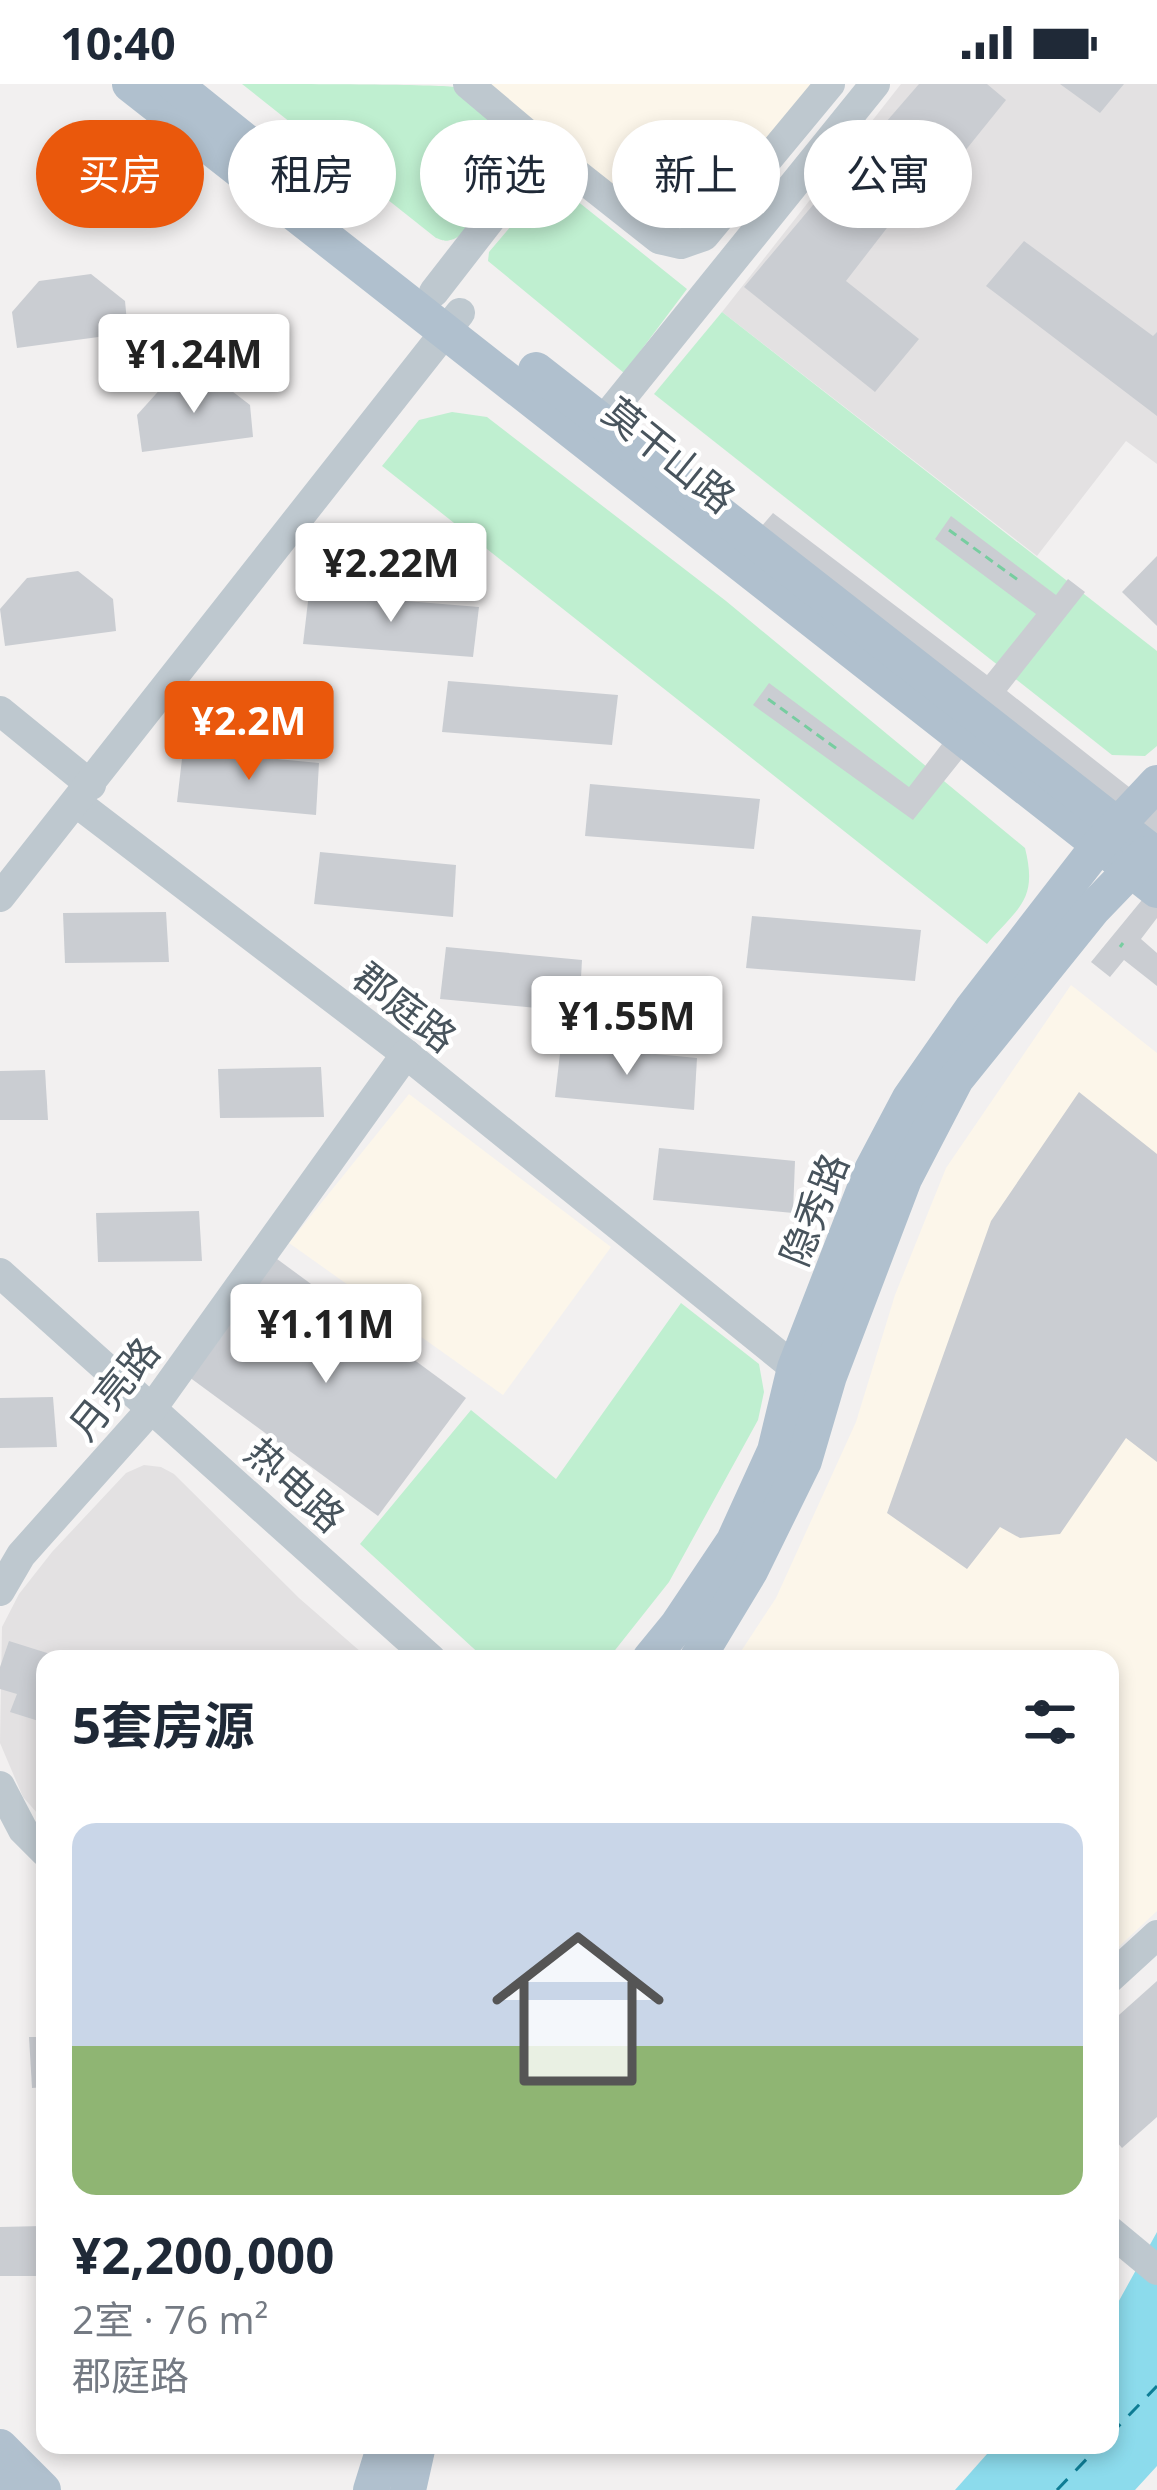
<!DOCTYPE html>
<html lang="zh">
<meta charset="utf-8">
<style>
body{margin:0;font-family:"Open Sans","Noto Sans SC",sans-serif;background:#f2f2f3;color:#1f2937;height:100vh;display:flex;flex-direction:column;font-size:45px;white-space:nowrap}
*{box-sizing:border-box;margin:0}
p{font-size:39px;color:#747a83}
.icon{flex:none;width:66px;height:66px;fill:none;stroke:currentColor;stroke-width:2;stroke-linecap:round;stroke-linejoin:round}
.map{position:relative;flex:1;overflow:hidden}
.panel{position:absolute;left:36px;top:1566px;width:1083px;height:804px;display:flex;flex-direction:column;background:#fff;border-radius:24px;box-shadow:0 6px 18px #0003}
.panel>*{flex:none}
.top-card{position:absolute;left:36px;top:36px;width:1086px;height:108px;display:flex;gap:24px}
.price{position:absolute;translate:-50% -102px;padding:0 27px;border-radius:12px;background:#fff;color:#222;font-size:39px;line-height:78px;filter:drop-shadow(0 3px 6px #0008)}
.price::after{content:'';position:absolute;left:50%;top:72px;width:36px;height:27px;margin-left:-18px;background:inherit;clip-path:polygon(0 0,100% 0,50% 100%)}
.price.active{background:#ea580c;color:#fff}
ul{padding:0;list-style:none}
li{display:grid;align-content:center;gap:24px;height:636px;padding:0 36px}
li span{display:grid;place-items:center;height:372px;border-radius:24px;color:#555}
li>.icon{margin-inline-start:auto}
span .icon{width:216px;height:216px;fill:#fffc;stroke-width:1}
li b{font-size:51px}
h2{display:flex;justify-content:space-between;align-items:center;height:144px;padding:0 36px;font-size:51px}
.pill{padding:0 42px;border-radius:54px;background:#fff;box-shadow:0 6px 18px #0003;font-size:42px;line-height:108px}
.pill.active{background:#ea580c;color:#fff}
.status{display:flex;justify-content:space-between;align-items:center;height:84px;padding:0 60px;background:#fff;direction:ltr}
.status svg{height:33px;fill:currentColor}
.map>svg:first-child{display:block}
</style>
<div class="status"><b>10:40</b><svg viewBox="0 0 49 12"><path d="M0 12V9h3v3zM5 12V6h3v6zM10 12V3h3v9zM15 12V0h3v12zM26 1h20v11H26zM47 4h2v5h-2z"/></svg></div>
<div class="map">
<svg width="1157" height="2406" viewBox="0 0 1157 2406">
<rect width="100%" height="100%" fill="#f2f0f0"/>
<g fill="#fcf6ea">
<path d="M485,0H811L707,133L687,144H667Z"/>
<path d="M1071,901L1157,969V1827L1110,1871V1575H736L776,1514L856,1338L895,1211L946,1084Z"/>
<path d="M409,1010L611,1163L503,1311L289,1159Z"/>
</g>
<g fill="#e3e1e2">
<path d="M901,0H1157V380L1126,357L1037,472L722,228Z"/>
<path d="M144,1381L161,1383L174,1390L299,1514L369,1575H45V1738L23,1713L0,1659L2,1543L19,1510L52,1468L126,1389Z"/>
</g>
<g fill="#bfefd0">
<path d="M242,0C273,0 437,0 454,3C471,12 508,39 515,58C521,78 474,148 454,155C445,158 445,157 436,154Z"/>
<path d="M553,101H570L582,107L576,116L687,205L624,289L488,177L489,168L533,116Z"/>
<path d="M722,228L1157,567V662L1145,672L1112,671L654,310Z"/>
<path d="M452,328L487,333L726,517L1025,764C1038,816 1019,823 987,860L382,382L419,336Z"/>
<path d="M681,1219L759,1280L764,1308L758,1336L669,1498L608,1575H485L360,1460L471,1326L556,1395Z"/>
</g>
<path fill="#8cdbec" d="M1157,2148V2382L1135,2406H955L995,2361H1110V2233Z"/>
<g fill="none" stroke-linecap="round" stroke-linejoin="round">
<g stroke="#0e7d95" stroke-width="3" stroke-dasharray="15 12" stroke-linecap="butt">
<path d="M1110,2351L1157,2302"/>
<path d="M1057,2406L1100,2361"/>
</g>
</g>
<g fill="#cacdd2">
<path d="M919,0H987L1006,16L919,124L854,75Z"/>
<path d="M1060,0H1124L1100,29Z"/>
<path d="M834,96L890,140L846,197L919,255L875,308L744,203Z"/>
<path d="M1024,157L1153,252L1157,248V332L986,202Z"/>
<path d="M91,190L125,217L128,249L17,264L12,228L39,197Z"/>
<path d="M215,294L250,321L253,353L142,368L137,331L164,301Z"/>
<path d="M773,429L987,591L1036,530L935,455L951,432L1056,511L1068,495L1085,508L1007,607L1157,725V834L1141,855L1157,869V902L1124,876L1110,893L1091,878L1146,811L965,671L913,736L753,621L769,599L909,703L945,656L723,487Z"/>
<path d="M1157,472V542L1122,508Z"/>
<path d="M78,487L113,515L116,547L5,562L0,525L27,494Z"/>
<path d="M309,509L479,523L473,573L303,560Z"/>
<path d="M448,597L618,611L612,661L442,648Z"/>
<path d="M183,666L319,679L316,731L177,718Z"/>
<path d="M590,700L760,715L754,765L585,752Z"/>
<path d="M320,768L456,781L453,833L314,820Z"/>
<path d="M166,828L169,878L65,879L63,829Z"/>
<path d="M752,832L921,846L915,897L746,884Z"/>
<path d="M446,863L582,876L579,928L440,915Z"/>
<path d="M561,961L697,974L694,1026L555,1013Z"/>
<path d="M321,983L324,1033L220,1034L218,985Z"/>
<path d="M45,986L48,1036H0V987Z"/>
<path d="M1079,1008L1157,1070V1378L1126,1354L1060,1450L1020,1454L1000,1443L967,1485L887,1429L991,1137Z"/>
<path d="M659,1064L795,1077L793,1129L653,1116Z"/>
<path d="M199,1127L202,1177L98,1178L96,1129Z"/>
<path d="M273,1172L466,1314L378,1432L185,1290Z"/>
<path d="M53,1313L57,1363L0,1364V1314Z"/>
<path d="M9,1557L63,1574L45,1575V1639L10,1628L17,1610L0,1605V1583Z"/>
<path d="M1157,1897V2033L1122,2064L1110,2050V1939Z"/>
<path d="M29,1953H45V2003L32,2004Z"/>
<path d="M42,2142L45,2192H0V2143Z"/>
</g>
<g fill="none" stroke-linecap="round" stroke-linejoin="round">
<g stroke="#77cda0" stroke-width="3" stroke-dasharray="9 6" stroke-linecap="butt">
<path d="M949,446L1018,496"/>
<path d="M768,615L837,665"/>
<path d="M1120,863L1123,859"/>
</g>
<g stroke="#bec8cf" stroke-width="30">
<path d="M545,65L659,155L681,160L704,152L830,0"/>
<path d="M434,208L545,65L468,0"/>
<path d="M603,337L875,0"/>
<path d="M0,627L91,701"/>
<path d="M77,719L406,970L795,1284"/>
<path d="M0,813L460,229"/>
<path d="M0,1189L431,1575"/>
<path d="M0,1507L21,1471L153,1323L406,970"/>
<path d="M0,1702L23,1746L45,1768"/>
<path d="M1110,1894L1157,1851"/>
<path d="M1110,2147L1157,2186"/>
</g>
<g stroke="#b0c0ce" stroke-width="36">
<path d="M130,0C474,266 814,538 1157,806"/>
<path d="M174,0L280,85"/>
<path d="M536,286L1157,772"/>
<path d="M650,1575L677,1542L734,1457L775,1367L795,1284L872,1086L910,1014L972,925L1099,761L1157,699"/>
<path d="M697,1575L750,1487L804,1377L829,1292L904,1095L956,995L1093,825L1146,770"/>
<path d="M0,2363L43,2406"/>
<path d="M0,2403L3,2406"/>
<path d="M371,2406L385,2361"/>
<path d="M408,2406L418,2361"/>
</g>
</g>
<g text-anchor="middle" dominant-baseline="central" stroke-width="9" stroke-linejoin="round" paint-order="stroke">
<g font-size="39" fill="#48545d" stroke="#fff">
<text transform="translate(670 370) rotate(39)">莫干山路</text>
<text transform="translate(406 922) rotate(38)">郡庭路</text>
<text transform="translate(813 1125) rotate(-68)">隐秀路</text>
<text transform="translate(113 1304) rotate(-51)">月亮路</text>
<text transform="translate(296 1400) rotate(42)">热电路</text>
</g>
</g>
</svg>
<b class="price" style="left:194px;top:332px">¥1.24M</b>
<b class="price" style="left:391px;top:541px">¥2.22M</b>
<b class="price active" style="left:249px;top:699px">¥2.2M</b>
<b class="price" style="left:627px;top:994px">¥1.55M</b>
<b class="price" style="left:326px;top:1302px">¥1.11M</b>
<div class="top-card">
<a class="pill active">买房</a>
<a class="pill">租房</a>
<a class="pill">筛选</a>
<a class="pill">新上</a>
<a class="pill">公寓</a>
</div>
<section class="panel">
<h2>5套房源<svg class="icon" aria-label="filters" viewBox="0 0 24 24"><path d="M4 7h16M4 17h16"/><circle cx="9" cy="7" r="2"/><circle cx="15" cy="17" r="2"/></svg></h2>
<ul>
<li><span style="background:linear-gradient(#c9d6e8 60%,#8fb573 0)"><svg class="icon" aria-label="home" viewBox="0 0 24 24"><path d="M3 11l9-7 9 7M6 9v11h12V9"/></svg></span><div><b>¥2,200,000</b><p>2室 · 76 m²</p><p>郡庭路</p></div></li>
</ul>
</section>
</div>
